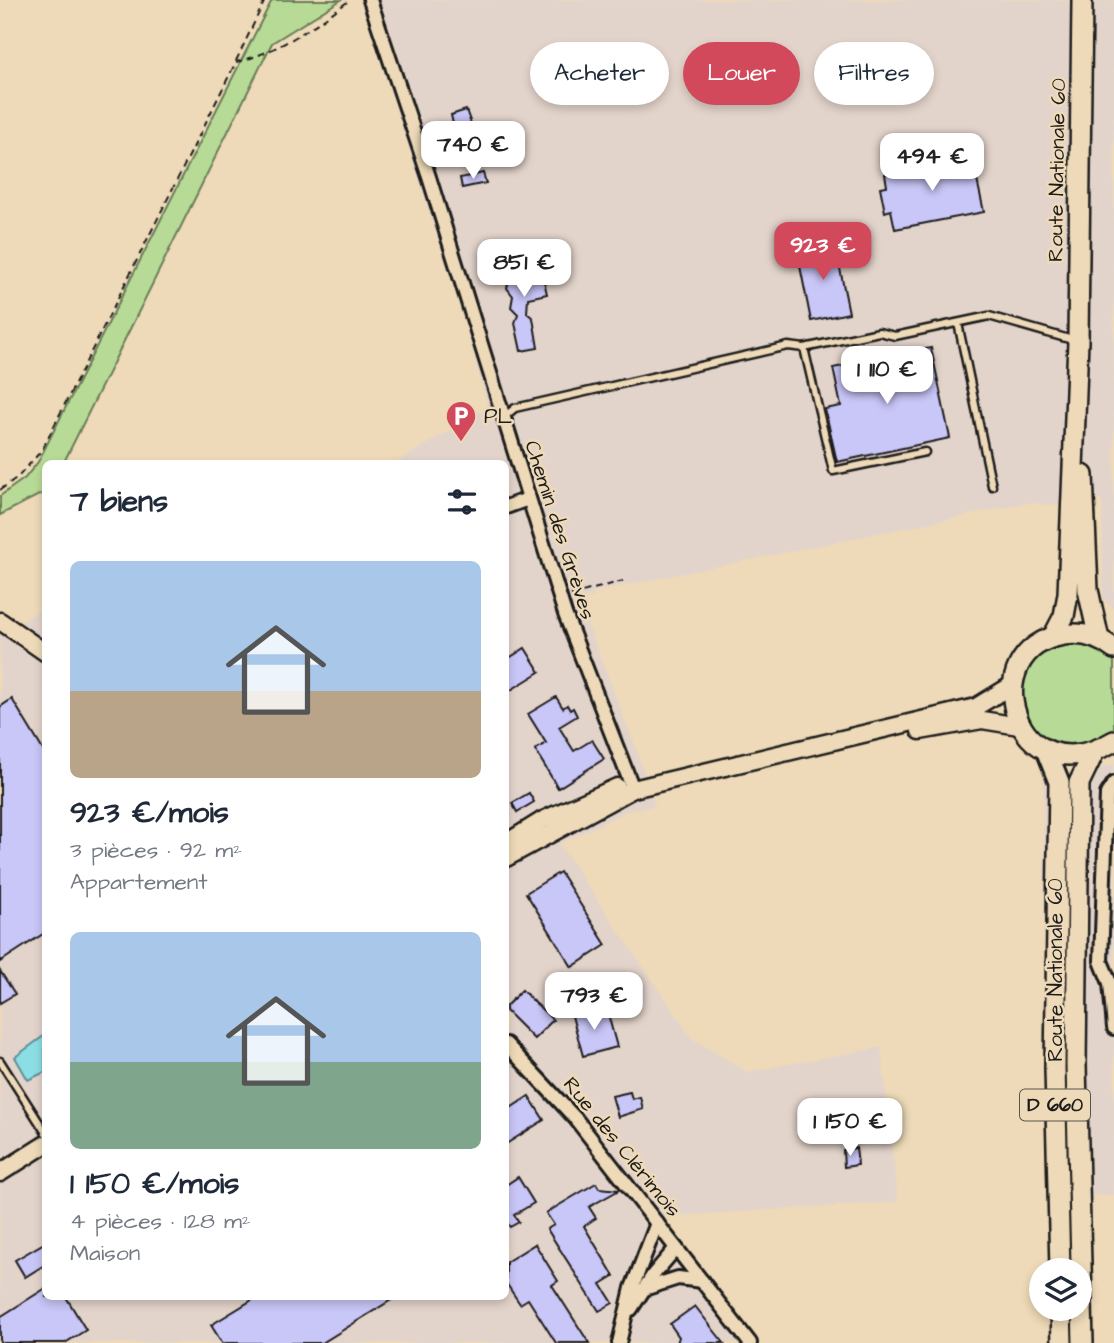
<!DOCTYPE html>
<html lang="fr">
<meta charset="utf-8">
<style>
body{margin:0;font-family:"Architects Daughter",sans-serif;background:#f2f2f3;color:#1f2937;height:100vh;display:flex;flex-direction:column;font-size:26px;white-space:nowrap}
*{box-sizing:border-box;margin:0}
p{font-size:23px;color:#747a83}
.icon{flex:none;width:38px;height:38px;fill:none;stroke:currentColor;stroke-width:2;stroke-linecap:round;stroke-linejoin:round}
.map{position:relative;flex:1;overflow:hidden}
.drawer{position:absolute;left:42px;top:460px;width:467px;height:840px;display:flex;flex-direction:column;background:#fff;border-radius:10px;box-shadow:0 4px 10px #0003}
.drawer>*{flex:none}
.banner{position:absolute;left:530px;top:42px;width:478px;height:63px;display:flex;gap:14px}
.fabs{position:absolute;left:1029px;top:1258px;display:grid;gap:14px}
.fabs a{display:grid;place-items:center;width:63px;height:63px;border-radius:50%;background:#fff;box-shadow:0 4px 10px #0003;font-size:35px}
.price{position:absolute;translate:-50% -60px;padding:0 16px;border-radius:14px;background:#fff;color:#222;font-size:23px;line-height:46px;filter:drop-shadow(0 2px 4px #0008)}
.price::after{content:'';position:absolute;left:50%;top:42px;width:21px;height:16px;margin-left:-10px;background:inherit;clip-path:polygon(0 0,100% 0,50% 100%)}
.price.selected{background:#d1495b;color:#fff}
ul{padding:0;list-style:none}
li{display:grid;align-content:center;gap:14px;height:371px;padding:0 28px}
li span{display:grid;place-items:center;height:217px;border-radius:10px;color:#555}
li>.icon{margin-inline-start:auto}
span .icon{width:126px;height:126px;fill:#fffc;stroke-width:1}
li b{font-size:30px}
h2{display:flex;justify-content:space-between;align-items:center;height:84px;padding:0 28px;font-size:30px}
.tag{padding:0 24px;border-radius:32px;background:#fff;box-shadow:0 4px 10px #0003;font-size:24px;line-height:63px}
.tag.selected{background:#d1495b;color:#fff}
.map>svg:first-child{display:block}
</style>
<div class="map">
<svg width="1114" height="1343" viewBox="0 0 1114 1343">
<rect width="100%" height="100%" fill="#eedab8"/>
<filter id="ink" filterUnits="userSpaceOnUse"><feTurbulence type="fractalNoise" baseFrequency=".0143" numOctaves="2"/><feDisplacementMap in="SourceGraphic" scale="14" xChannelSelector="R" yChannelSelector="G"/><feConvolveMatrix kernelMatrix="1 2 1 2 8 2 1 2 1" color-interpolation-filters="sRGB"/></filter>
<g filter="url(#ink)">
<g fill="#e3d4cb">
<path d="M361,0H1114V609L1103,599L1102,500L1051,505L1027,503L593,592L594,597L578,600L636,748L655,806L628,811L559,844L692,1038L747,1072L881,1047L898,1202L663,1217L760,1343H0V629L4,632L45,607L46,1297H506V464H394L488,407L462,312Z"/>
<path d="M1114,762V1195L1048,1197L1043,779L1112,765Z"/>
</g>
<g fill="#b7db96" stroke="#6a7c59" stroke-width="2">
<path d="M272,0H341L272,43L63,464H46L45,492L0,515V496L25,478L38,462Z"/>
<path d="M1066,641C1086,642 1099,647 1114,661V729L1105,738L1073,749L1041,738L1021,709L1023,673L1033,658Z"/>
</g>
<path fill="#8cdee5" stroke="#5f9095" stroke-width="2" d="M45,1035V1072L28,1080L15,1057Z"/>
<g fill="#c9c6f8" stroke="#1c1c1c" stroke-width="2">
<path d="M466,110L477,140L458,146L451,115Z"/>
<path d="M972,157L984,212L895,229L891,210L885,212L880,187L887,186L885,174Z"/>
<path d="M483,173L486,183L462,188L460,178Z"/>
<path d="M835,244L849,313L811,321L797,251Z"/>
<path d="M511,257L519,259L525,271L541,268L547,294L528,298L527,313L533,318L538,348L521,351L515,323L518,314L511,307L513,296L507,288L510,276L503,267Z"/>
<path d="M931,348L950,438L837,462L825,409L841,406L833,368Z"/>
<path d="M525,648L540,672L506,693V660Z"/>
<path d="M556,697L563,708L567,705L570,710L573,708L577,716L559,727L574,751L592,740L604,759L558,788L535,750L546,743L528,714Z"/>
<path d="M12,699L46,755V932L0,962V707Z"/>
<path d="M529,793L534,802L517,812L512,803Z"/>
<path d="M560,872L606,945L572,967L526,893Z"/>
<path d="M0,971L15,994L0,1003Z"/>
<path d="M522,990L553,1020L534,1039L506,1011V1006Z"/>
<path d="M606,1007L617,1047L583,1056L572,1016Z"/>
<path d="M630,1092L632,1099L640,1097L643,1109L618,1117L612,1096Z"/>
<path d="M529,1096L544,1120L506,1144V1111Z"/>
<path d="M856,1148L858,1165L844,1167L843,1150Z"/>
<path d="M518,1177L534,1203L514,1215L519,1222L510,1227L506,1221V1185Z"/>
<path d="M596,1183L599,1188L619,1190L589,1207L596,1218L584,1226L614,1276L601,1284L613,1303L599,1311L547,1229L554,1225L546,1213Z"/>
<path d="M46,1242V1264L25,1277L15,1260Z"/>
<path d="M535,1244L558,1281L552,1285L589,1343H556L528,1299L520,1304L506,1283V1262Z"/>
<path d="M46,1288V1297H66L86,1330L65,1343H0V1317Z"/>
<path d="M257,1297H396L322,1343H222L211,1325Z"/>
<path d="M695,1306L716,1333L724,1343H677L679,1337L670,1324Z"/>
</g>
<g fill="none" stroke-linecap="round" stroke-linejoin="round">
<g stroke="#1c1c1c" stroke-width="11">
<g id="service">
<path d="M958,323L992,486"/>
<path d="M804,348L833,471L925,452"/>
<path d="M504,417L515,408L788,346L804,348L879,332L895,336L989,316L1076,341"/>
<path d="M0,1061L46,1133"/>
</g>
</g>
<g stroke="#1c1c1c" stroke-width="18">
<g id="minor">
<path d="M370,0L429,177L565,614L633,789"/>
<path d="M506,507L528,499"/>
<path d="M1114,783L1107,794L1101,961L1110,983L1114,1028"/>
<path d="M506,1044L575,1118L750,1343"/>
<path d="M644,1289L678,1278L702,1281"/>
<path d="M631,1309L653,1275L676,1248"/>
<path d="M619,1343L632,1288L657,1223"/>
</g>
</g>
<g stroke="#1c1c1c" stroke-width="21">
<g id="tertiary">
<path d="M0,621L46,653"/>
<path d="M920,731L982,720L1019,726"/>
<path d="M506,843L543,820L617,787"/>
<path d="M506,858L633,789L976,707L1012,685"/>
<path d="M0,1173L46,1144"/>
</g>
</g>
<g stroke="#1c1c1c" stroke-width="24">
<g id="primary">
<path d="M1083,475L1088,590L1099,639"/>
<path d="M1053,637L1064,616L1068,594L1078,341L1082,0"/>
<path d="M1114,649C1099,637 1082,632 1064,635C972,648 1013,801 1114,741"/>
<path d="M1047,752L1059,782L1055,1068L1060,1270"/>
<path d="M1061,1309L1062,1343"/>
<path d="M1083,1343L1076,1065L1079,783L1093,754"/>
</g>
</g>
<g stroke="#1c1c1c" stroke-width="2" stroke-dasharray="7 5" stroke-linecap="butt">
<path d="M236,61L265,0"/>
<path d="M0,490L19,476L42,450L236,62C279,52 314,26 350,0"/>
<path d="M571,595L623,581"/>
</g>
<use href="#service" stroke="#eedab8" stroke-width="6"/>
<use href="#minor" stroke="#eedab8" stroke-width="12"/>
<use href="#tertiary" stroke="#eedab8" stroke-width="16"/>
<use href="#primary" stroke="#eedab8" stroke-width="19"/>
</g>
</g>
<defs>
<g id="parking-pin" transform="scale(1.575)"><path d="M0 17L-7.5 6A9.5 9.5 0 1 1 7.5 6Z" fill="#d1495b" stroke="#eedab8"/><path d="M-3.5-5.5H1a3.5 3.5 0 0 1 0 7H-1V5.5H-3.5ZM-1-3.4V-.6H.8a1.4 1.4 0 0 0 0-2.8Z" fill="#fff"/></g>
</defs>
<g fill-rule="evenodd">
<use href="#parking-pin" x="461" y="416"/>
</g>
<g text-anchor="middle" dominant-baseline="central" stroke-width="5" stroke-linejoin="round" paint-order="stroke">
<rect fill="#eedab8" stroke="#5b554b" stroke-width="2" x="1020" y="1089.5" width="70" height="31" rx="5"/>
<g font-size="19" font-weight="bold" fill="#1c1c1c">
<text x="1055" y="1105">D 660</text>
</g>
<g font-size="21" fill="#1c1c1c" stroke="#eedab8">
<text transform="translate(1057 170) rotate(-89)">Route Nationale 60</text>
<text transform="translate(560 530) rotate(72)">Chemin des Grèves</text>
<text transform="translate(1055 970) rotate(-90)">Route Nationale 60</text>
<text transform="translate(622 1147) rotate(51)">Rue des Clérimois</text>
</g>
<g font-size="21" fill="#1c1c1c" stroke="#eedab8" text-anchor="start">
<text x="484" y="416">PL</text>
</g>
</g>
</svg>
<div class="fabs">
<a><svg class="icon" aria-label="layers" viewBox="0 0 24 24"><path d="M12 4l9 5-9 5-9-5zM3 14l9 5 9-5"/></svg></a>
</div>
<b class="price" style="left:473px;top:181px">740 €</b>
<b class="price" style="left:932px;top:193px">494 €</b>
<b class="price selected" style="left:823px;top:282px">923 €</b>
<b class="price" style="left:524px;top:299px">851 €</b>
<b class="price" style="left:887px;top:406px">1 110 €</b>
<b class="price" style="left:594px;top:1032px">793 €</b>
<b class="price" style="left:850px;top:1158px">1 150 €</b>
<div class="banner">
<a class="tag">Acheter</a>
<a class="tag selected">Louer</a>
<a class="tag">Filtres</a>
</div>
<section class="drawer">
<h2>7 biens<svg class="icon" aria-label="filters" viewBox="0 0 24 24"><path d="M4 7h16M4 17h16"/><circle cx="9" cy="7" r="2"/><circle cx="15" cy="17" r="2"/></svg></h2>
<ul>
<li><span style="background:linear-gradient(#a9c7e8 60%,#b9a48a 0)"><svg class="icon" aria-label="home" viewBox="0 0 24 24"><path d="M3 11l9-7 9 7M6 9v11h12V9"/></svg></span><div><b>923 €/mois</b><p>3 pièces · 92 m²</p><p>Appartement</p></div></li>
<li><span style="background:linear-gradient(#a9c7e8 60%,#7fa58c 0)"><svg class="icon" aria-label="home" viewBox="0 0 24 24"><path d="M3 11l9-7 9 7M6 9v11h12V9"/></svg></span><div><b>1 150 €/mois</b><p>4 pièces · 128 m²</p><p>Maison</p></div></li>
</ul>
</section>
</div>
